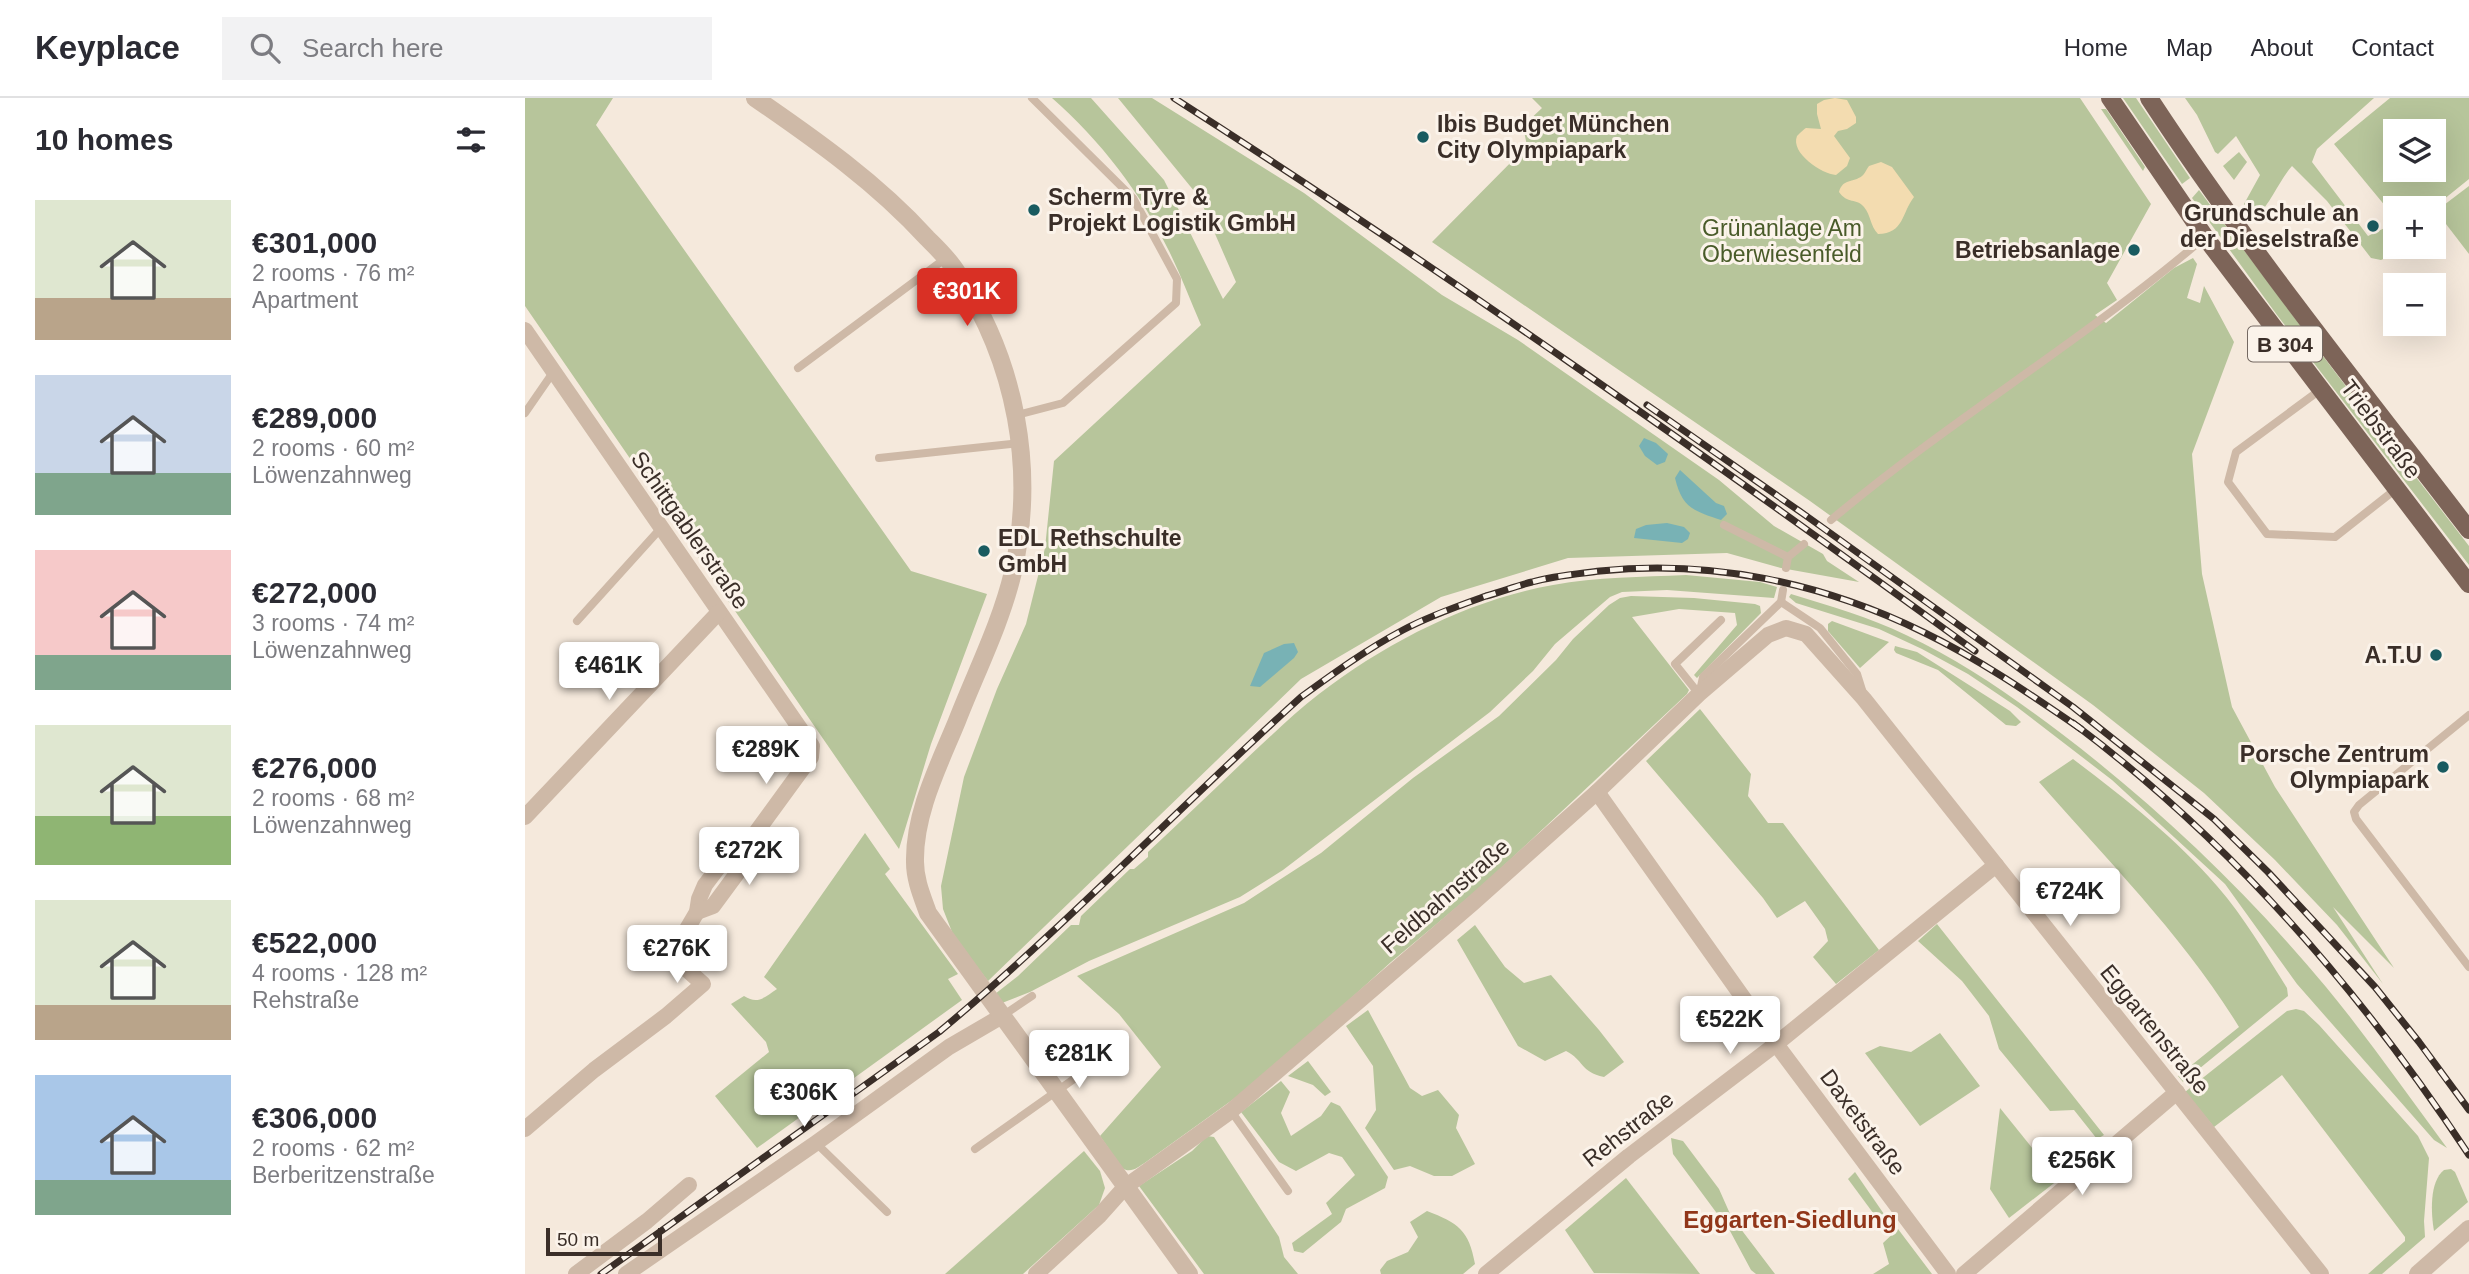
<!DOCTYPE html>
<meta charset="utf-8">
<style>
body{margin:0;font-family:Arial,sans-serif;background:#f2f2f3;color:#2b2b33;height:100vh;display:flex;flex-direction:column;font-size:26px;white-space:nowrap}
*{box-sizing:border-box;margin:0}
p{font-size:23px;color:#7c7c81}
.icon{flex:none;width:38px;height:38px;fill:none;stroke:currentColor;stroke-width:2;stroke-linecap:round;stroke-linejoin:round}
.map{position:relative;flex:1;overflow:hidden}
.side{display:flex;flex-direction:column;background:#fff;width:525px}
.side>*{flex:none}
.tools{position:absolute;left:1858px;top:21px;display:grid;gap:14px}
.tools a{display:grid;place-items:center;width:63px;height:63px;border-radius:0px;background:#fff;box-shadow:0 7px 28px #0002;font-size:35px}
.scale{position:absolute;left:21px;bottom:18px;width:116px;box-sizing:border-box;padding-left:7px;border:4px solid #3a2e28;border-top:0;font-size:19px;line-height:24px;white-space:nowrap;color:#3a2e28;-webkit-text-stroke:5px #fbf3ea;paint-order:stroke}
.price{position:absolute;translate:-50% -60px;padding:0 16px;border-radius:7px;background:#fff;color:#222;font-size:23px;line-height:46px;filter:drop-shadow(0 2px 4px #0008)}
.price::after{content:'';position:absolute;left:50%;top:42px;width:21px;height:16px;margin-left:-10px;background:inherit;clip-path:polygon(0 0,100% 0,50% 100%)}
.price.on{background:#d93025;color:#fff}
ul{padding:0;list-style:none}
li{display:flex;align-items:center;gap:21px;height:175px;padding:0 35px}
li span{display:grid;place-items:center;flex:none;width:196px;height:140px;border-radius:0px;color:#555}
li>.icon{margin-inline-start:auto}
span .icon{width:84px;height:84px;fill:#fffc;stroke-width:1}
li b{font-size:30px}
h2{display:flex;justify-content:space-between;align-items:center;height:84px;padding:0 35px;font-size:30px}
header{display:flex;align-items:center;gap:42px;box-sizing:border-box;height:98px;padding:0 35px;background:#fff;border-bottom:2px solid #e1e1e2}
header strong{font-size:33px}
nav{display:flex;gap:38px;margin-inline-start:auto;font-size:24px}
.search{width:490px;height:63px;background:#f2f2f3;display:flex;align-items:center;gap:18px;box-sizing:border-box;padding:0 24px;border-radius:0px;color:#7c7c81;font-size:26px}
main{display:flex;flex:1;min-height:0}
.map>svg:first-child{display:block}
</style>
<header>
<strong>Keyplace</strong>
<div class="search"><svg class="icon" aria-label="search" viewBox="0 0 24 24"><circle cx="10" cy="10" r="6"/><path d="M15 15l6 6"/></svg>Search here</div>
<nav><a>Home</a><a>Map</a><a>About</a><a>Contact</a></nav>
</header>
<main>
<section class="side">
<h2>10 homes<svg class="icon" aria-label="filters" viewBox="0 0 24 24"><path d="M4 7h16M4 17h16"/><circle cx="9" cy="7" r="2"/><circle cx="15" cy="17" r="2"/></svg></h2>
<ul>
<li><span style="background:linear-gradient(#dfe7d0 70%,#b9a48a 0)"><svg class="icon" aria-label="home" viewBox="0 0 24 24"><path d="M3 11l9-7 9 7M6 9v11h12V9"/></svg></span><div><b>€301,000</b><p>2 rooms · 76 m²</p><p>Apartment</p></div></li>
<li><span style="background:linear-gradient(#c9d6e8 70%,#7fa58c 0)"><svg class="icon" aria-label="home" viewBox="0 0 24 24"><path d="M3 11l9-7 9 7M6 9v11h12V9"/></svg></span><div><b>€289,000</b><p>2 rooms · 60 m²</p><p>Löwenzahnweg</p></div></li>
<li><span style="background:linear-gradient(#f6c9c9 75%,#7fa58c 0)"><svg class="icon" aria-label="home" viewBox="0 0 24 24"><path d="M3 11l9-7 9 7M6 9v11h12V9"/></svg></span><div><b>€272,000</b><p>3 rooms · 74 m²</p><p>Löwenzahnweg</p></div></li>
<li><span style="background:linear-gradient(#dfe7d0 65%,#8fb573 0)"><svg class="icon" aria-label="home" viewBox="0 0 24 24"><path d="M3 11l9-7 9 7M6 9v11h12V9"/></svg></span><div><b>€276,000</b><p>2 rooms · 68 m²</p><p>Löwenzahnweg</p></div></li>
<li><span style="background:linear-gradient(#dfe7d0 75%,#b9a48a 0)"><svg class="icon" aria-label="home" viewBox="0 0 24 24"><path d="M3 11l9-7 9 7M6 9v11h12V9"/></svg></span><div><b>€522,000</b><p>4 rooms · 128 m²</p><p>Rehstraße</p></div></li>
<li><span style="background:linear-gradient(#a9c7e8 75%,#7fa58c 0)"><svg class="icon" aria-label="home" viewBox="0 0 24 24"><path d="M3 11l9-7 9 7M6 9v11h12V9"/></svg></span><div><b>€306,000</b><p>2 rooms · 62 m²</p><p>Berberitzenstraße</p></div></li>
</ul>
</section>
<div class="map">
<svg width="1944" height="1176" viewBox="0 0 1944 1176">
<rect width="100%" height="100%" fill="#f5e9dc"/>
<g fill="#b7c59b" fill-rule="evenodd">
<path d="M0,0H88L71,27L386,473L462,496L406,646L374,751L0,208Z"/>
<path d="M527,0H566L639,82L698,201L711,184L674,99L593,0H627L779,95L917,197L993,242L1194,382L1249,428L1298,456L1302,463L1334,484L1256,470L1202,455L1043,460L916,499L776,581L463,883L429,839L418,811L416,788L439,679L472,591L501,526L520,450L529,363L676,227C665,202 656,177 644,153C616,95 575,42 527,0Z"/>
<path d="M1007,0H1555L1626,106L1582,185L1592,202L1570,217L1581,225L1649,170L1668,160L1672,166L1662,200L1675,205L1679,188L1709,244L1667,356L1677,476L1707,609L1750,689L1869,870L1808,809L1858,886L1812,827L1750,762L1679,695L1568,607L1285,403L907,144L1002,48L998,28L1017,10Z"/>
<path d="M1598,0H1611L1665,80L1657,86Z"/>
<path d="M1660,0H1849L1792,51L1787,64L1843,138L1868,126C1874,135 1872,149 1868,157L1856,162L1846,160L1802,103L1767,68C1753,84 1747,104 1731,119L1719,106L1735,77L1711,38L1693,56L1690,54L1672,17Z"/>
<path d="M1865,0H1944V81L1908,110H1871V121L1809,46ZM1909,33V72H1871V33Z"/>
<path d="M1576,11H1581L1620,69L1618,73Z"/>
<path d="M1714,54L1722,64L1709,82L1698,68Z"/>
<path d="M1944,88V156L1911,113Z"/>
<path d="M1674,92L1810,274L1944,448V467L1752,217L1667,100Z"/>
<path d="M1161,477L1235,484L1252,489L1249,500L1142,492L1097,494L1085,499L1030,546L1008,573L965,614L758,772L715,799L564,863L505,894L477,905L470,896L493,878L546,827H554L556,818L605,771H609L623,759V754C655,724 687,694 719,663C744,640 768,616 794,596C862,544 944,502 1028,487C1072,479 1117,479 1161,477Z"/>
<path d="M1266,496C1305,508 1344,519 1381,537C1437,563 1488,599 1537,636C1634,710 1723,795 1801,889C1844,941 1882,996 1922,1050L1909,1042L1772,886L1700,786L1587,682L1492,609L1443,576L1397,551L1354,531L1271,505L1264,499Z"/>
<path d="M1106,498L1169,500L1230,506L1235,508L1236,515L1172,580L1169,577L1212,527L1210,515L1154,511L1107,519L1164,592L1162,596L956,789L866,864L782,940L717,995L621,1064C613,1069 606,1076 597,1070L575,1038L636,969L594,916L552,878L719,805L796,755L888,680L974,618L1031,562L1048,541L1084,507L1095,500Z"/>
<path d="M1307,523L1364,544L1335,570L1303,533V526Z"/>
<path d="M1370,548L1392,554L1485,613L1496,624L1491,628L1481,627L1413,572L1371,555L1369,552Z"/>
<path d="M1175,611L1226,676L1223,698L1243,725H1258L1354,852L1311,886L1288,859L1303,843L1300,831L1280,803L1252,820L1238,800L1121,663Z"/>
<path d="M1548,661C1598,699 1651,740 1692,788C1719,819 1740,855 1762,890L1763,898L1658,984L1653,978L1714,929C1659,839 1583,763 1514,684Z"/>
<path d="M340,735L365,771L360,776L433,876L423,881L437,902L232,1050L190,998L244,954L241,944L206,906L219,898C233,907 240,899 252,891L239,879Z"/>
<path d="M1412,826L1579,1037L1572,1041L1549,1012L1525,1013L1474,951L1464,918L1437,883L1393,843Z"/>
<path d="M950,827L980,869L999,885L1026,877L1074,932L1099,964L1079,979C1055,974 1059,962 1041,953L1020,963L993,948L932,842Z"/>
<path d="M1771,911L1779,913L1794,927L1893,1038L1904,1060L1899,1123L1900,1139L1857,1176H1843L1880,1143V1139L1757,977L1689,1029L1660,994L1762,913Z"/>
<path d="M843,912L885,990L897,998L913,992L934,1017L931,1030L950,1066L927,1078H909L885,1068L869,1072L840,1030L851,1012L848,968L821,928Z"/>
<path d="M1415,935L1455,988L1395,1028L1340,955L1355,948L1386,954Z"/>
<path d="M783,963L806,994L800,998L788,987L763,978Z"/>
<path d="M756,983L765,994L756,1015L766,1038L796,1018L806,1004L815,1008L863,1079L860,1090L821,1111L816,1124L778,1155L769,1153L767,1145L807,1116L801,1105L830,1077L817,1059L804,1055L771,1073L754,1064L716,1014Z"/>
<path d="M1475,1010L1533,1082L1484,1120L1465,1091Z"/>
<path d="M682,1038L689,1039L754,1139L759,1159L773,1176H679L614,1088L667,1053Z"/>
<path d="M1146,1040L1158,1043L1194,1091L1206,1118L1250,1176H1231L1226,1172L1205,1133L1148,1056Z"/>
<path d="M559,1053L575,1073L580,1090L574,1107L498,1176H420Z"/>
<path d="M1926,1071L1930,1074L1943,1104L1909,1133C1906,1116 1904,1084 1919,1072Z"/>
<path d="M1330,1074L1361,1119L1354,1123L1323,1081Z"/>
<path d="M1101,1080L1175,1176L1069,1175L1040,1132Z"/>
<path d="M902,1113C933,1125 944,1132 950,1166L938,1176H856L855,1172L862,1163L883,1154L893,1139L885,1124Z"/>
<path d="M1373,1131L1407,1176H1348L1364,1166L1358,1145Z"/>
</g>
<g fill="#f3dcb0">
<path d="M1310,0L1322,2L1331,19V25L1322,31L1313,33L1309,38L1325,60L1322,68L1311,77C1297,76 1265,55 1272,38C1273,37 1279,31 1281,30L1296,31L1292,16V6L1299,2Z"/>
<path d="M1356,64L1367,69L1389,99C1377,114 1379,136 1353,136C1345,128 1346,117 1339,109C1332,100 1322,106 1314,94C1318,80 1328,85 1337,78C1339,77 1343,69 1344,68Z"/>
</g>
<g fill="#78b2b5">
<path d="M1119,340L1131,345L1143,356L1140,364L1132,367L1120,358L1114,348Z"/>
<path d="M1155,372L1191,405L1199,408L1202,416L1196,422C1169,413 1157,410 1150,380Z"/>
<path d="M1142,425L1159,429L1165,435L1163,441L1157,445L1109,440L1111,431L1121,427Z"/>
<path d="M769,545L773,554L769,560L735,589L725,588L739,555L759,546Z"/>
</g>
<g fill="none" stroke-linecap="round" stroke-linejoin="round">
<g stroke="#ceb9a7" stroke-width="8">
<path d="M273,270L421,160"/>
<path d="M1795,292L1711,354L1703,384L1742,436L1810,439L1871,391"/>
<path d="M0,315L29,273"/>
<path d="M492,317L538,305L651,205L652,181L608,100L507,0"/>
<path d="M354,360L495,345"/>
<path d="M1306,422C1426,321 1561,241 1680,139"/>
<path d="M1199,427L1263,459"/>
<path d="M1261,470L1263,459L1279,446"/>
<path d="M1256,504L1295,530L1332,576L1337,592"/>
<path d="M52,523L136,430"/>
<path d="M1175,593L1178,579L1256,504L1258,492"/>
<path d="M1174,596L1150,566L1196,522"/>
<path d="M1944,617L1834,707L1829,714L1831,721L1944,869"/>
<path d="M193,741L207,751"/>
<path d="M230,751L244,761"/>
<path d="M477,918L507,898"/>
<path d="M706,1013L763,1093"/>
<path d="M291,1045L362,1114"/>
<path d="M450,1051L556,976"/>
</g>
<g stroke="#ceb9a7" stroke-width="16">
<path d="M0,232L287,648L286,659L227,740L216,741L211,746L180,787L174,801L172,814L149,853L150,861L178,886L141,918L69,972L0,1031"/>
<path d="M1072,694L1251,946L1423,1176"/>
<path d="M0,719L194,514"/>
<path d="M172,814L188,808L230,751L227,740"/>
<path d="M51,1176L122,1123L164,1087"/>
<path d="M101,1176L291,1045L424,949L477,918"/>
<path d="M511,1176L575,1117L600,1089L706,1013L948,805L1072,694L1174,596L1243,537L1261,530L1281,536L1339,601L1796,1176"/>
<path d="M961,1176L1104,1058L1251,946L1471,767"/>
<path d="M1439,1176L1652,994"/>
</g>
<g stroke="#ceb9a7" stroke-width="18">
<path d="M230,0C291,42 352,85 402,140C413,151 425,162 433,176C491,264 511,371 488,474C476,525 451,574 432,623C414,667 389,715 390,764C390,782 397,798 403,815L664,1176"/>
<path d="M1893,1176L1944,1131"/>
</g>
<g stroke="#7d6458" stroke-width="18">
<path d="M1585,0L1680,139L1944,486"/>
<path d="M1624,0C1722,150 1835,290 1944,432"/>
</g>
<g stroke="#3a2e28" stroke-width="7">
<g id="rail">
<path d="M649,0C922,175 1187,362 1450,553"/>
<path d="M1122,307L1280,417L1548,609L1689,721L1743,774L1850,889L1894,944L1944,1012"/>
<path d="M1548,625C1706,743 1836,893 1944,1057"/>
<path d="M76,1176L414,934C540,829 654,709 776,599C809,575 842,551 878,532C904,518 933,508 961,498C976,494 991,488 1007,484C1028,478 1052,476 1075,473C1186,461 1298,485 1398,534C1454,561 1505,596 1556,631"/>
</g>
</g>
<use href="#rail" stroke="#fbf3ea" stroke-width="4.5" stroke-dasharray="13" stroke-linecap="butt"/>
</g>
<g fill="#195b60" stroke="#fbf3ea" stroke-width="2.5">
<circle cx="898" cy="39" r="7"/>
<circle cx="509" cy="112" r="7"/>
<circle cx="1848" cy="128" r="7"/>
<circle cx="1609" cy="152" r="7"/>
<circle cx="459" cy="453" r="7"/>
<circle cx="1911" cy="557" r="7"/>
<circle cx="1918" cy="669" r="7"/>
</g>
<g text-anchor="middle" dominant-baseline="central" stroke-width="6" stroke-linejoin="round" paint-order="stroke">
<rect fill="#fbf3ea" stroke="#746962" stroke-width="2" x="1723" y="228.5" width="74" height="35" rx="5"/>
<g font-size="21" font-weight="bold" fill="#3a2e28">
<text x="1760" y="246">B 304</text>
</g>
<g font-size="23" font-weight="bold" fill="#3a2e28" stroke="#fbf3ea" text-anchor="end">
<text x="912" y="26" text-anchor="start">Ibis Budget München<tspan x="912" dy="26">City Olympiapark</tspan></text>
<text x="523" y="99" text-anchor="start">Scherm Tyre &amp;<tspan x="523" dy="26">Projekt Logistik GmbH</tspan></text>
<text x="1834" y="115">Grundschule an<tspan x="1834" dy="26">der Dieselstraße</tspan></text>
<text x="1595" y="152">Betriebsanlage</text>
<text x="473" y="440" text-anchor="start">EDL Rethschulte<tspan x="473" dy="26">GmbH</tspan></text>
<text x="1897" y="557">A.T.U</text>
<text x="1904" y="656">Porsche Zentrum<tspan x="1904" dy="26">Olympiapark</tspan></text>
</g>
<g font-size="23" fill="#495b29" stroke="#fbf3ea">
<text x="1257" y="130">Grünanlage Am<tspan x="1257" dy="26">Oberwiesenfeld</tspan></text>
</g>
<g font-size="23" fill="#3a2e28" stroke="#fbf3ea">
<text transform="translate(1856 331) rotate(53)">Triebstraße</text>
<text transform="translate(165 432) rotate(55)">Schittgablerstraße</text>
<text transform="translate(920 798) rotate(-41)">Feldbahnstraße</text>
<text transform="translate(1630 931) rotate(51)">Eggartenstraße</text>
<text transform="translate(1338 1024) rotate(53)">Daxetstraße</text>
<text transform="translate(1103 1031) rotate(-38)">Rehstraße</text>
</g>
<g font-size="24" font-weight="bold" fill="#913619" stroke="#fbf3ea">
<text x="1265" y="1121">Eggarten-Siedlung</text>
</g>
</g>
</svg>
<div class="tools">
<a><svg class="icon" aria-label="layers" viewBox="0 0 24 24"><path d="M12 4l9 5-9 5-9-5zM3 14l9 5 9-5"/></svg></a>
<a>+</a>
<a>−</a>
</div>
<div class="scale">50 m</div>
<b class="price on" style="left:442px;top:230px">€301K</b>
<b class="price" style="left:84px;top:604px">€461K</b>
<b class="price" style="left:241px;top:688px">€289K</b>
<b class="price" style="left:224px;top:789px">€272K</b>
<b class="price" style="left:1545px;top:830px">€724K</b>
<b class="price" style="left:152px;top:887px">€276K</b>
<b class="price" style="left:1205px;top:958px">€522K</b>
<b class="price" style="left:554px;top:992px">€281K</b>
<b class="price" style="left:279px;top:1031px">€306K</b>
<b class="price" style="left:1557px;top:1099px">€256K</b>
</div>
</main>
